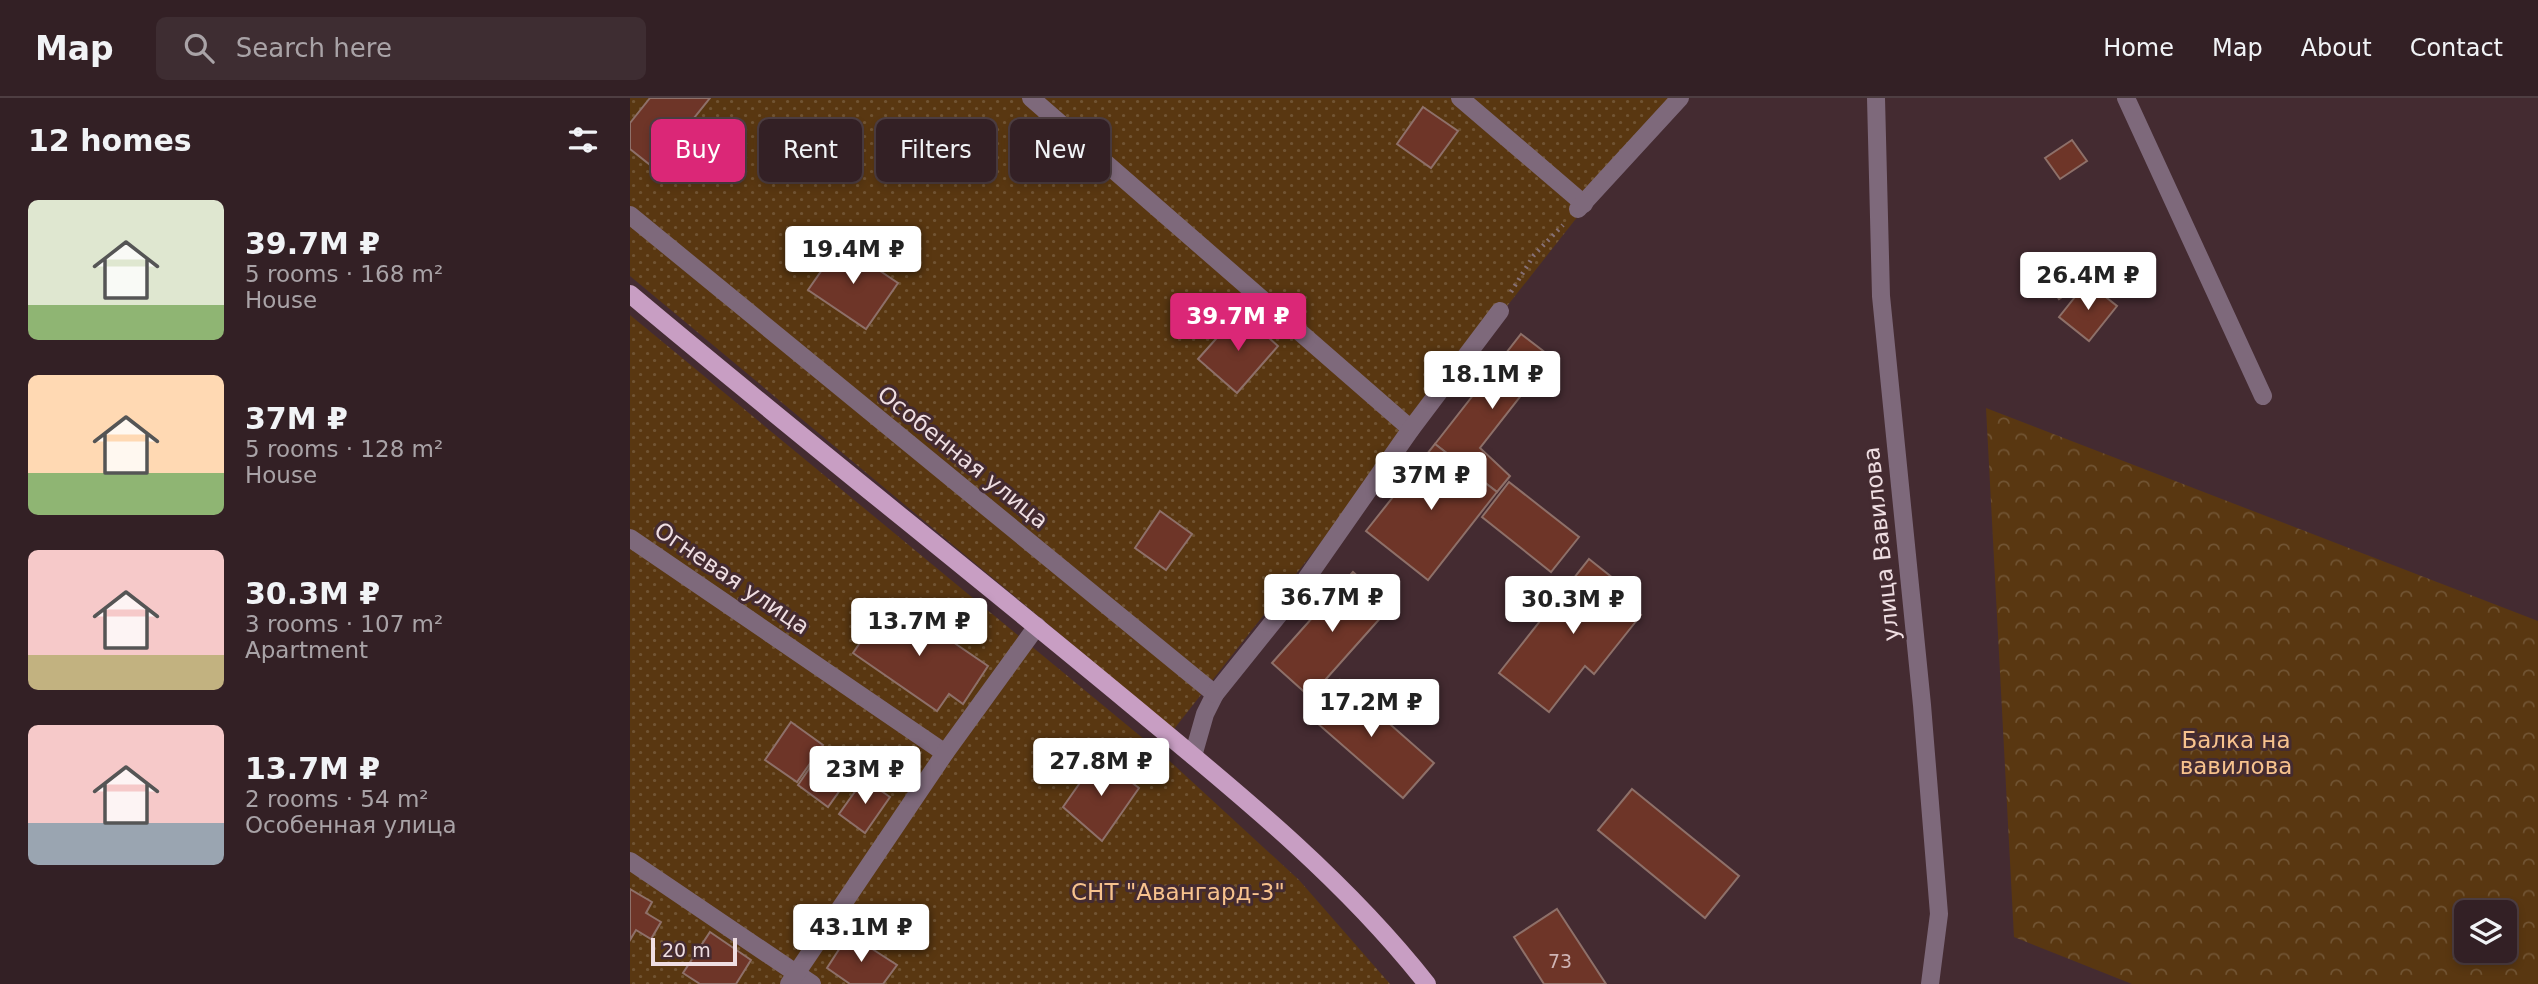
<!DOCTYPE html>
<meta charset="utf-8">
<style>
body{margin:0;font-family:"DejaVu Sans",sans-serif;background:#3e2d32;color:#f1f3f6;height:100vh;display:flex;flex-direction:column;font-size:26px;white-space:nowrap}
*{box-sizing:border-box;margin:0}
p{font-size:23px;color:#a9a3a7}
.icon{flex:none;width:38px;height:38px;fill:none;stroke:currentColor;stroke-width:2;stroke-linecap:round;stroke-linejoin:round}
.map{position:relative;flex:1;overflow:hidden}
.sheet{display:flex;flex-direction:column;background:#332025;width:630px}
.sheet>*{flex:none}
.hud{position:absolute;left:21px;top:21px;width:665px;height:63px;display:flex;gap:14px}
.buttons{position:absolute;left:1824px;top:802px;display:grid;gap:14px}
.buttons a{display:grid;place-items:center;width:63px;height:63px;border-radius:10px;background:#332025;box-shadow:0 4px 10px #0003,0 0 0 2px #4e3e42;font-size:35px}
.scale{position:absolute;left:21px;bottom:18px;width:86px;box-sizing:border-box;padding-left:7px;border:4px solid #efdee2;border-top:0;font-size:19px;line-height:24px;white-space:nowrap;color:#efdee2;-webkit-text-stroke:5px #442b31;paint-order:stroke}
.price{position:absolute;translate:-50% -60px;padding:0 16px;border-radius:7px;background:#fff;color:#222;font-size:23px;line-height:46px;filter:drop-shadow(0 2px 4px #0008)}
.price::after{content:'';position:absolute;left:50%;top:42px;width:21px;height:16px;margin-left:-10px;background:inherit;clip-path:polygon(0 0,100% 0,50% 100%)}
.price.current{background:#db2777;color:#fff}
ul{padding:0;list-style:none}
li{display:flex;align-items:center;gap:21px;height:175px;padding:0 28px}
li span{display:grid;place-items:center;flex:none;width:196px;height:140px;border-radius:10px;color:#555}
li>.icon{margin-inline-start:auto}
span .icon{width:84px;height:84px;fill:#fffc;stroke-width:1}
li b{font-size:30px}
h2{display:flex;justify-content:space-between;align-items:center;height:84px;padding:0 28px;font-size:30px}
.pill{padding:0 24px;border-radius:10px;background:#332025;box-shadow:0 4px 10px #0003,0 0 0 2px #4e3e42;font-size:24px;line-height:63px}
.pill.current{background:#db2777;color:#fff}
header{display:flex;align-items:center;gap:42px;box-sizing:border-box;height:98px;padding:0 35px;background:#332025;border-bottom:2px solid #4e3e42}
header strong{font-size:33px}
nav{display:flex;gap:38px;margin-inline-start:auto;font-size:24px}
.search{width:490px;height:63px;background:#3e2d32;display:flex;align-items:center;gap:18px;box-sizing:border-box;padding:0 24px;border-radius:10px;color:#a9a3a7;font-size:26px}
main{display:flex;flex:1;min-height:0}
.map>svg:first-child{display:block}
</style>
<header>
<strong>Map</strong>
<div class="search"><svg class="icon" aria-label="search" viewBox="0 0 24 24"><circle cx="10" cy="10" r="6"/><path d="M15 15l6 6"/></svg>Search here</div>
<nav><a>Home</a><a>Map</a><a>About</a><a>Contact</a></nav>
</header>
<main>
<section class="sheet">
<h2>12 homes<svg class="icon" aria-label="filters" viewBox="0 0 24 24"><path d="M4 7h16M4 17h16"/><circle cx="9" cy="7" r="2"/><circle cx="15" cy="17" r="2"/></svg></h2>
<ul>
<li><span style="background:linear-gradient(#dfe7d0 75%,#8fb573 0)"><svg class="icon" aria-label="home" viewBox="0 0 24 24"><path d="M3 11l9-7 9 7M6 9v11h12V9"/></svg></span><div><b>39.7M ₽</b><p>5 rooms · 168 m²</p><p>House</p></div></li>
<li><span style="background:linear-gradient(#ffd9b3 70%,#8fb573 0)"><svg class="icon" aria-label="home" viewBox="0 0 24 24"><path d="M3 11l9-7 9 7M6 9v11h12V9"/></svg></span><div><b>37M ₽</b><p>5 rooms · 128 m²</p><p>House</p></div></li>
<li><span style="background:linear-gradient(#f6c9c9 75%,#c2b280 0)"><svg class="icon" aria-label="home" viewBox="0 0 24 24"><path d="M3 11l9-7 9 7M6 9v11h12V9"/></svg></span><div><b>30.3M ₽</b><p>3 rooms · 107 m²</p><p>Apartment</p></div></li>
<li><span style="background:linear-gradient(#f6c9c9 70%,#9aa5b1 0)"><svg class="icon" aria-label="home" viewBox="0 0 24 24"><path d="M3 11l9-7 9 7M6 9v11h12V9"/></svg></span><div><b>13.7M ₽</b><p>2 rooms · 54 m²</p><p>Особенная улица</p></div></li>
</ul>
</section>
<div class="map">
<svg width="1908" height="886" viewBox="0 0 1908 886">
<defs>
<pattern id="forest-crowns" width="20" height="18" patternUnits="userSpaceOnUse" patternTransform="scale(1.75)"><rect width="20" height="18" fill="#593711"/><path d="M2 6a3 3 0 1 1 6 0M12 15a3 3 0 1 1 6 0" fill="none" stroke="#715433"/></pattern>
<pattern id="garden-dots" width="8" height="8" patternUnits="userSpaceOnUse" patternTransform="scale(1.75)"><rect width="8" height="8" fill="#593711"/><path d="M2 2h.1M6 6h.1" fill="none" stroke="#715433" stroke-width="1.8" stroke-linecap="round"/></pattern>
</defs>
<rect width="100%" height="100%" fill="#442b31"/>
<path fill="url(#forest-crowns)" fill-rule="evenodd" d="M1356,310L1908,523V886H1502L1384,839ZM1836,814H1874V852H1836Z"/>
<g fill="url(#garden-dots)">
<path d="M0,0H1041L544,631L0,178Z"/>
<path d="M0,217L532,656L669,782L760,886H0Z"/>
</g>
<g fill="#6e3528" stroke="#8e7069" stroke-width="2">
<path d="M20,0H80L24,70L0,51V25Z"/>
<path d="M793,9L828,33L801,70L767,46Z"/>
<path d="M1442,42L1457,63L1430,81L1415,60Z"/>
<path d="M210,146L268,185L236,231L178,192Z"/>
<path d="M1435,156L1441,164L1450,158L1463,178L1429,201L1410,173Z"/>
<path d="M1457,184L1487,208L1459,243L1429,219Z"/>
<path d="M610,214L648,248L607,295L568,261Z"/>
<path d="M891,236L921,259L850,350L880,378L867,394L805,346Z"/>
<path d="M805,346L867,394L798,482L736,433Z"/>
<path d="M879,384L949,439L921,474L852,419Z"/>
<path d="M530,413L562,436L536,472L505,450Z"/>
<path d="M959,461L1008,500L1001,509L1011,517L964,576L955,568L919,614L869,575Z"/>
<path d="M723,474L761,508L680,599L642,565Z"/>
<path d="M260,501L358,568L333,606L319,596L307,613L223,555Z"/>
<path d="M710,582L804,665L773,700L679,618Z"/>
<path d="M161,624L193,647L167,684L135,662Z"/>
<path d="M194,649L225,671L198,709L168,687Z"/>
<path d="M468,659L509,690L472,743L433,709Z"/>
<path d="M234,681L260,699L235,735L209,716Z"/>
<path d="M1002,691L1109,778L1075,820L968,732Z"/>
<path d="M0,791L22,804L16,815L31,824L21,841L6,832L0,842Z"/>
<path d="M927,811L976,886H914L884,839Z"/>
<path d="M80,834L121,862L106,886H70L53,875Z"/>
<path d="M219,836L267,867L253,886H220L197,870Z"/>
</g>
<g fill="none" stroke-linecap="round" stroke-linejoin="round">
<path stroke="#877176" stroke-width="4.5" stroke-dasharray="2 5" stroke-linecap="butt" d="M881,194L904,157L933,127"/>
<g stroke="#7e697b" stroke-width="18">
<path d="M401,0L781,331"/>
<path d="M830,0L954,106"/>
<path d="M1246,0L1251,198L1292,607L1309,816L1300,886"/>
<path d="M1496,0L1633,298"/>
<path d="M948,111L1050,0"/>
<path d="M0,117L585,596L575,616L563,658"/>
<path d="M0,440L315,655"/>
<path d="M585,596L667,494L781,331L870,213"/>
<path d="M0,763L182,886"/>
<path d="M159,886L315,655L407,528"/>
</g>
<path stroke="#c89ec3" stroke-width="18" d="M0,196C164,334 332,466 497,603C602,690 712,778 797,886"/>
</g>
<g text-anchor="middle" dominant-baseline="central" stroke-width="6" stroke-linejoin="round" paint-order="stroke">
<g font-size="19" fill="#cfb4b4">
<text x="930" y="863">73</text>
</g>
<g font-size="23" fill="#efdee2" stroke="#442b31">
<text transform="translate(333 359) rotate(39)">Особенная улица</text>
<text transform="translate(1251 446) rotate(-96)">улица Вавилова</text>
<text transform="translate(102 480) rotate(34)">Огневая улица</text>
</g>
<g font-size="23" fill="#f7c28d" stroke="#442b31">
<text x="1606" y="642">Балка на<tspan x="1606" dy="26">вавилова</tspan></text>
<text x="548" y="794">СНТ "Авангард-3"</text>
</g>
</g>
</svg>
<div class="buttons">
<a><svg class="icon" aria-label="layers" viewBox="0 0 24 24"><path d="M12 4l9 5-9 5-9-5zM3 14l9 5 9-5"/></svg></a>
</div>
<div class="scale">20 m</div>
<b class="price" style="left:223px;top:188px">19.4M ₽</b>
<b class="price" style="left:1458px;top:214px">26.4M ₽</b>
<b class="price current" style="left:608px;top:255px">39.7M ₽</b>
<b class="price" style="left:862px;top:313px">18.1M ₽</b>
<b class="price" style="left:801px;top:414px">37M ₽</b>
<b class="price" style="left:702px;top:536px">36.7M ₽</b>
<b class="price" style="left:943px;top:538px">30.3M ₽</b>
<b class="price" style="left:289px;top:560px">13.7M ₽</b>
<b class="price" style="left:741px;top:641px">17.2M ₽</b>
<b class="price" style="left:471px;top:700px">27.8M ₽</b>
<b class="price" style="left:235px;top:708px">23M ₽</b>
<b class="price" style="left:231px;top:866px">43.1M ₽</b>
<div class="hud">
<a class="pill current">Buy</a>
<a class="pill">Rent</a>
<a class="pill">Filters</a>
<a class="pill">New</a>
</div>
</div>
</main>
